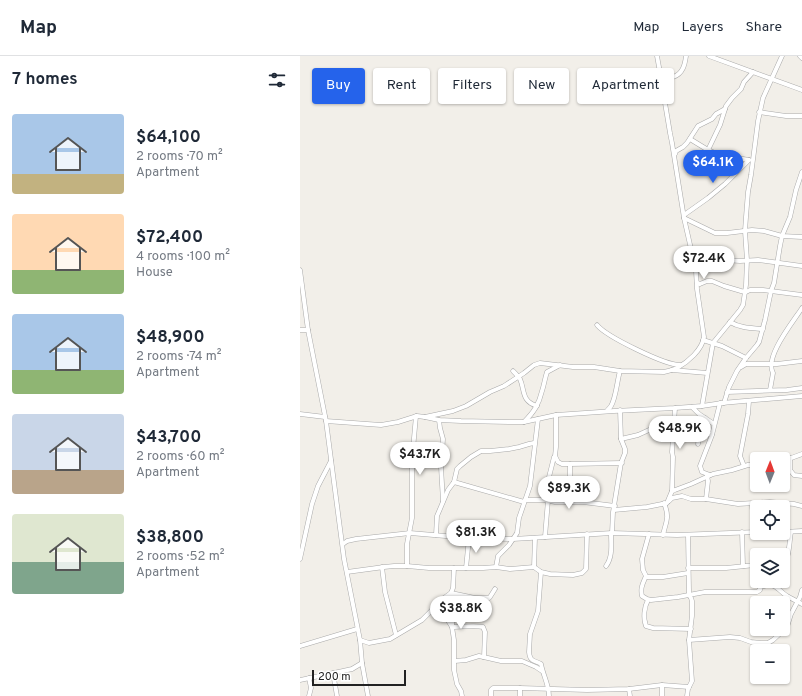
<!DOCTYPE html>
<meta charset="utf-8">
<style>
body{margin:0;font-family:Overpass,sans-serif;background:#f2f2f3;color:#1f2937;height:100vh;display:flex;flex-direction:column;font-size:15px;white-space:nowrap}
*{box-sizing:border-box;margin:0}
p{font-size:13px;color:#747a83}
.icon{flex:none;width:22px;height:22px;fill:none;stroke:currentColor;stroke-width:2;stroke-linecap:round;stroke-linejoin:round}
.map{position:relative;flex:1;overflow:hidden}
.panel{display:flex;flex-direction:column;background:#fff;width:300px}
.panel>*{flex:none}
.guide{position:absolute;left:12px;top:12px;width:380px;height:36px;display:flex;gap:8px}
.needle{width:26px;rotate:1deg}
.controls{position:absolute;left:450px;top:396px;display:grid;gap:8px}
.controls a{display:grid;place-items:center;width:40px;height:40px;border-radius:4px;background:#fff;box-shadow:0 1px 3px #0004;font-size:20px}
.scale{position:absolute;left:12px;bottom:10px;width:94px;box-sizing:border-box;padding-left:4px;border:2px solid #222;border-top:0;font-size:11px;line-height:14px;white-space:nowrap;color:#222;-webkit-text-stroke:3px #fff;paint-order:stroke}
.price{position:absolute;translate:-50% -34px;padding:0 9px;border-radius:14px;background:#fff;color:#222;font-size:13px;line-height:26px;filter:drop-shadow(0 1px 2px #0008)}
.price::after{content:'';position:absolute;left:50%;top:24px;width:12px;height:9px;margin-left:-6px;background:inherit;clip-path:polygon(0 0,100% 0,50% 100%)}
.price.current{background:#2563eb;color:#fff}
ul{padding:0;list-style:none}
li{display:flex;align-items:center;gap:12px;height:100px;padding:0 12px}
li span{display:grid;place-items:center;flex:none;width:112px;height:80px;border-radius:4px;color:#555}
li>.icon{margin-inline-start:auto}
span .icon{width:48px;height:48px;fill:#fffc;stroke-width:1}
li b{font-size:17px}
h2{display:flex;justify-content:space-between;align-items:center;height:48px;padding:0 12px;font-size:17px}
.tag{padding:0 14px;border-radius:4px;background:#fff;box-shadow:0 1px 3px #0004;font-size:14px;line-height:36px}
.tag.current{background:#2563eb;color:#fff}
header{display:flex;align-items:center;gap:24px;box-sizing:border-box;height:56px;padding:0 20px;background:#fff;border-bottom:1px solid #e0e1e3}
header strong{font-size:19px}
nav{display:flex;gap:22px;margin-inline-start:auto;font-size:14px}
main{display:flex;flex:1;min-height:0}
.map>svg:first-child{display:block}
</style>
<header>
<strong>Map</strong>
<nav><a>Map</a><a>Layers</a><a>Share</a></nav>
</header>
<main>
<section class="panel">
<h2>7 homes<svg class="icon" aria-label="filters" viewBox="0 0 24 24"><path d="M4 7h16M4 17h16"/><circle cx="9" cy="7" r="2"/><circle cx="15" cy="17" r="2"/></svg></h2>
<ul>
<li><span style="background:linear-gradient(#a9c7e8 75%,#c2b280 0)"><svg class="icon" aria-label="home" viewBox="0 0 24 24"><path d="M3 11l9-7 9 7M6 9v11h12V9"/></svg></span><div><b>$64,100</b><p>2 rooms · 70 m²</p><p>Apartment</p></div></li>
<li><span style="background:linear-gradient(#ffd9b3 70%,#8fb573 0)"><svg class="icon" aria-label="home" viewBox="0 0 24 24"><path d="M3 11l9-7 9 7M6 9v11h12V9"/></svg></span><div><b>$72,400</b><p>4 rooms · 100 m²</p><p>House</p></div></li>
<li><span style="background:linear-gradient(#a9c7e8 70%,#8fb573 0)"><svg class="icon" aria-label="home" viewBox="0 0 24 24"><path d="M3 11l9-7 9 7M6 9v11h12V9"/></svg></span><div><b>$48,900</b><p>2 rooms · 74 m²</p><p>Apartment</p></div></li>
<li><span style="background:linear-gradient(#c9d6e8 70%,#b9a48a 0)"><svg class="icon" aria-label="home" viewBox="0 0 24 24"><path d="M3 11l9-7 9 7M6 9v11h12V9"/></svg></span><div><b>$43,700</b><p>2 rooms · 60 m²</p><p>Apartment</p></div></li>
<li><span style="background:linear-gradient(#dfe7d0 60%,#7fa58c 0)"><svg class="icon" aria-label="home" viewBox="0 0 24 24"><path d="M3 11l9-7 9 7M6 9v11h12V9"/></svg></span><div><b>$38,800</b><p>2 rooms · 52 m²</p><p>Apartment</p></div></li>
</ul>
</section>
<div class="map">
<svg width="502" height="640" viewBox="0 0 502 640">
<rect width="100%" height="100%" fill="#f2efe9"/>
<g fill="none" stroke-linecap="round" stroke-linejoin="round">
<g stroke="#a9a9a9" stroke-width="5">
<g id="minor">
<path d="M409,0L502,34"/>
<path d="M500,0L502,2"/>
<path d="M361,24C365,22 369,22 373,21C383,18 385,8 386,0"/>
<path d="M459,56L486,60H502"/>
<path d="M390,83L408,94L420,99L449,104"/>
<path d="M408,94L420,69L426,50L432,42L441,33L444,26L453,16"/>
<path d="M375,98L376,95L383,91L387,87L398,70L412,63L416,58L425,53"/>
<path d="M384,159L408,142L425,128L449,104"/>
<path d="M384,162L415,177H427L452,174L464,175L482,180L502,181"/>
<path d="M393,202L440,205L458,204L502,210"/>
<path d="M0,214L8,274L26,365L44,503L60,584L62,607L68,640"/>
<path d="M397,227L400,228L407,225H412L424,230L441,235L446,236L450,234H463L502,239"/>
<path d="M430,266C440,272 451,272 463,273"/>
<path d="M297,269C307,281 365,309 380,309"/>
<path d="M0,274H8"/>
<path d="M403,284L422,290L446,302"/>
<path d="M441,311L446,308H477L502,305"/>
<path d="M372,314L407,317"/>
<path d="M213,315C215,317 218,320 220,323C225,334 221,345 237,350"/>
<path d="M470,334L473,317C464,301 493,266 502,252"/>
<path d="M427,336L487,334L502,332"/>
<path d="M424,347L429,331L437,315L446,302L457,289L459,286L465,264L471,235L474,227L480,190L482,180L490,161L496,134L502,116"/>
<path d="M402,350L413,287L440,254L443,249L446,229L447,204L445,175L446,161L448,136L451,119L458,65L463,42L482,0"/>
<path d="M392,351L399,358L414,368"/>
<path d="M307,355C308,353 310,352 311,350C316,342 317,325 320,315"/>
<path d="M0,358L25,361"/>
<path d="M256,359V391L255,400L258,406L262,408H270L322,407"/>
<path d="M125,361L153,355L166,350L190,336L204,330L224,317L234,309L240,307L273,311H294L320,315L364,316C368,315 373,314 377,312C388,306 402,294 404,281L397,233L396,215L384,162L372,87L370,77L359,11L357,0"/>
<path d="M139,364L140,372L143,383L141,411L143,445"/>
<path d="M26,365L81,369L98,366L117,360L125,361L139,364L161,365L209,366H224L256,359L314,355L375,352L402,350L422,347L502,340"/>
<path d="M224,366C234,356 239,348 242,335C244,329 245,322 247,316L260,309"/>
<path d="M401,378H412"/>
<path d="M321,383L338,379L349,374L361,375L374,374"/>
<path d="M398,388L399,381L403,375L405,362"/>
<path d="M490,402V414L494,419L502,420"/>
<path d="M483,405L502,398"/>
<path d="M444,410L440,400L448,358L449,345"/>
<path d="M410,419L402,416L400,410L412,379L420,347"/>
<path d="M154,426L224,446"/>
<path d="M372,435L373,401L372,396L375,352"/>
<path d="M406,443L408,425L407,420"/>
<path d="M225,444H244L255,446H283L315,450"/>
<path d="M250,444L249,421L254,401"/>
<path d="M369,445L372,442L382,440L391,443H406L438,448L470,446L494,448L502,450"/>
<path d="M270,446V408"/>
<path d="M452,448L453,461L456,476"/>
<path d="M314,454L347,451L367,447L372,435L375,434L391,428L413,418L432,414L448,409H457"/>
<path d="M442,476L443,510"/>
<path d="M483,476L502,475"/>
<path d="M312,477L313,456L321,407L325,397V393L321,383L320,354"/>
<path d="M349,478L342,503L343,514L346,520C343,527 340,532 342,540L347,543L351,544L378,541L405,536H457L460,534V531C477,526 475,532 487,540C492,543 497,545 502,548"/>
<path d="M136,479L137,460L140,453L148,434L154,426L157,413L160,410L171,401L181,395H190L209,393L219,391L229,388L234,387"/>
<path d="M363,479C366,465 370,462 364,447"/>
<path d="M245,481L248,444"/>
<path d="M43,488L47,485L56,483L110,477L169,482L213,483L312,477L377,479L457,476"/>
<path d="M0,503L12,448L18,430L31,405"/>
<path d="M107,510V488L112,462V404L116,360"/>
<path d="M306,510C313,501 311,488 311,477"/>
<path d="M483,510C490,500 489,487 491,476"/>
<path d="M82,511L85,536L96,579"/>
<path d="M196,511L198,500L209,489L217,477L219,462L230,430L238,363"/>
<path d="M234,511L235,482"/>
<path d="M154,512L153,532L151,537L147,542L146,553L147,563L152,571L154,584V614L157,628L161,635L162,640"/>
<path d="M166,512L169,482"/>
<path d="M388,512H426L455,509L457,510"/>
<path d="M47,516L84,511L94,510H107L129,512H183L196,511L210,513L234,511L241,516L250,518L273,519L282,517L286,513L287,478"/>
<path d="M241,516L238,555L230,578L229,596C230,606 234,604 241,608C243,619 249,629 249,640"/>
<path d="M346,521H363L388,517"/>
<path d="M153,538L152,571C161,571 176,569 183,571L185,576L184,601"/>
<path d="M348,544C344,551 343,562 346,570L353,572L391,573"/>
<path d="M60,584L69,587L90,583L122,564L144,542L151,537L175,542H189L190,541L195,533"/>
<path d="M389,584L430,581L440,582L451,586L461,587H468L473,584L487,571L491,558L500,541L502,534"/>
<path d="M0,590L57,573"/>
<path d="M155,605L166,604L179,600L201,605H222L236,611L242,615"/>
<path d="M33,617L37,640"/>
<path d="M9,622L11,632L9,640"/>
<path d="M0,624L43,615L52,613L62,607"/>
<path d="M362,629V640"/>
<path d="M329,633L330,640"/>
<path d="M191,640V634L193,632H220L287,634L329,633L362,629L389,631"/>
<path d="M220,640V632"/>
<path d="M387,640L388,633L392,625L389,584L392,560V545L391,542L389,539V535L388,479"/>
</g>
</g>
<use href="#minor" stroke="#fff" stroke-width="4"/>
</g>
</svg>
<div class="controls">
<a><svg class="needle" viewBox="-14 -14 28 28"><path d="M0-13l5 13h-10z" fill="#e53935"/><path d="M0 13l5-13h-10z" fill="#747a83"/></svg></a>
<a><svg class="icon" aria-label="locate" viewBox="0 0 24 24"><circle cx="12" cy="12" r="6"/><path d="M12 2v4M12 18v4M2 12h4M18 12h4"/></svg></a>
<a><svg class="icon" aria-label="layers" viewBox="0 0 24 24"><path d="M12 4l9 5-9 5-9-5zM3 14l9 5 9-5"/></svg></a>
<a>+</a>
<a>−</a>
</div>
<div class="scale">200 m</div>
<b class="price current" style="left:413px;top:128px">$64.1K</b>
<b class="price" style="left:404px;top:224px">$72.4K</b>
<b class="price" style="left:380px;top:394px">$48.9K</b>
<b class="price" style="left:120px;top:420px">$43.7K</b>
<b class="price" style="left:269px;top:454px">$89.3K</b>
<b class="price" style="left:176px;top:498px">$81.3K</b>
<b class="price" style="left:161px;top:574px">$38.8K</b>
<div class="guide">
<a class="tag current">Buy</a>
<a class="tag">Rent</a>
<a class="tag">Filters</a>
<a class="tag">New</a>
<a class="tag">Apartment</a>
</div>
</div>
</main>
